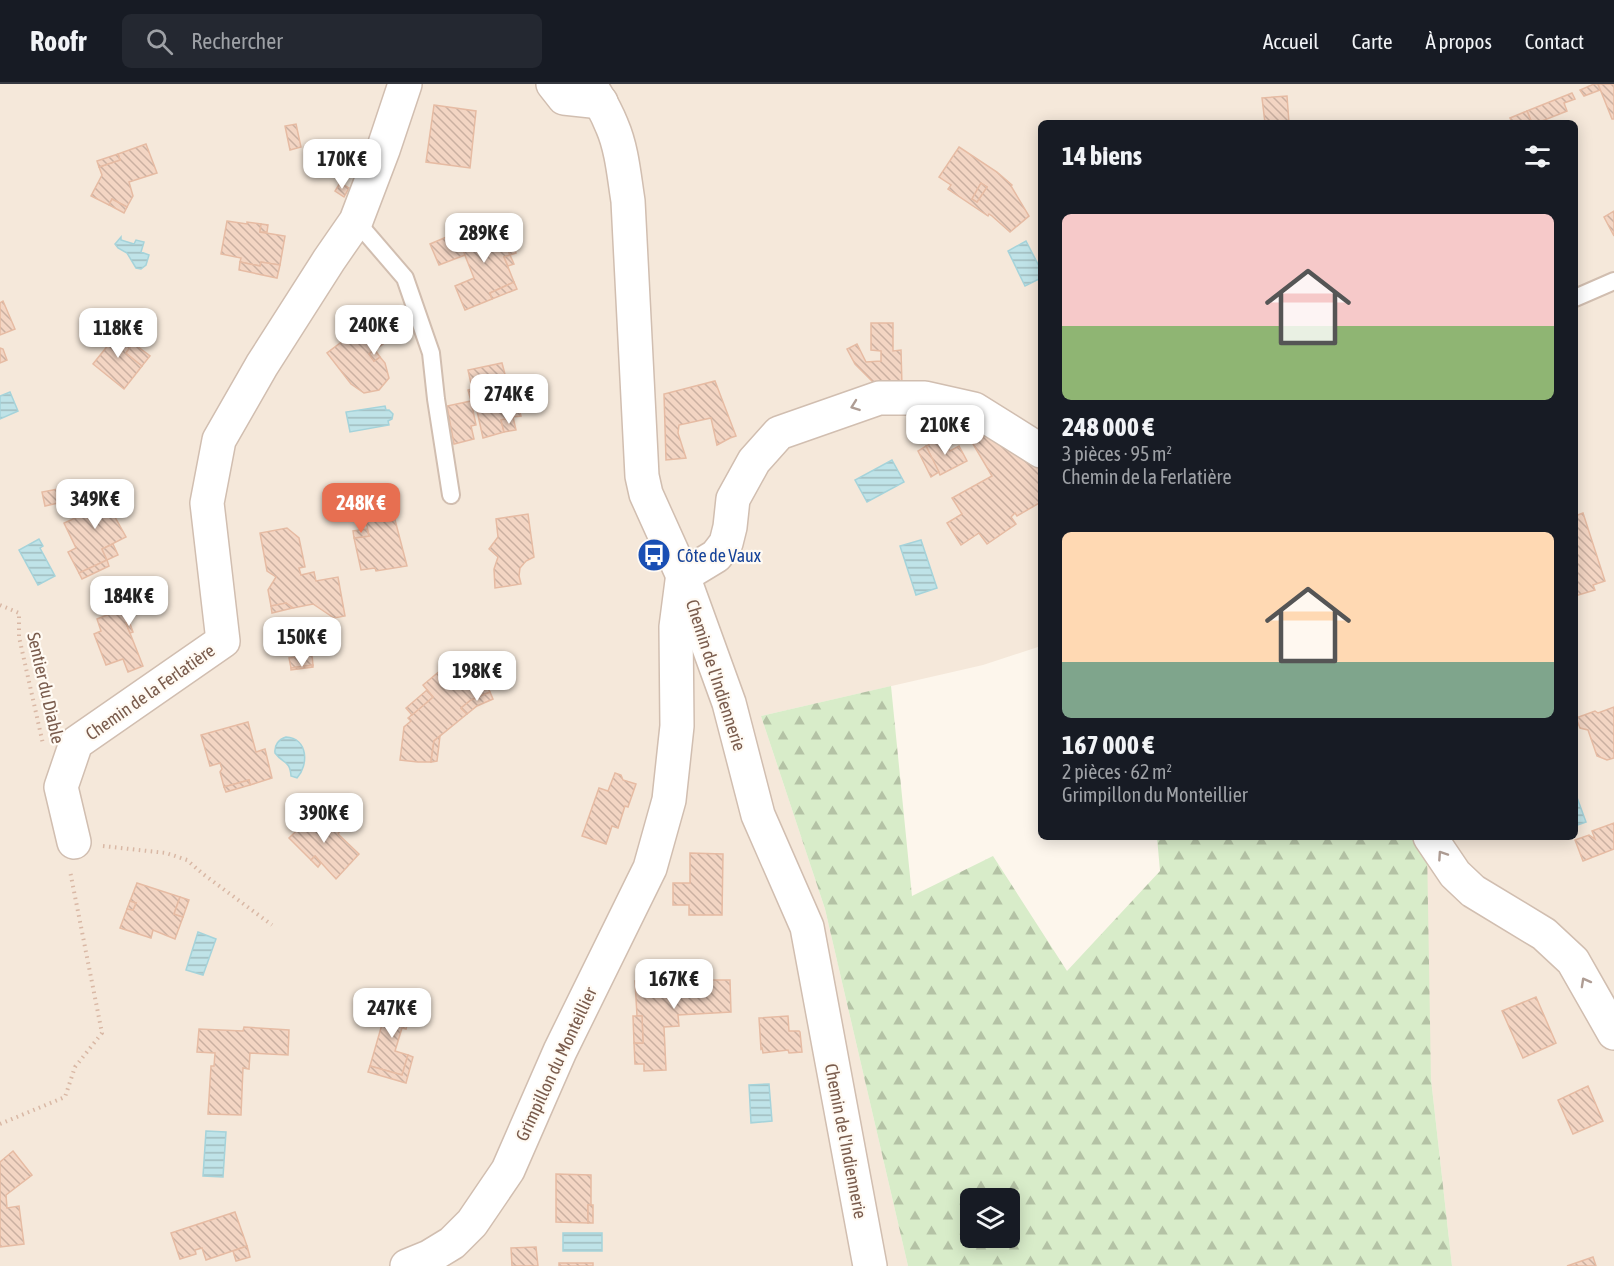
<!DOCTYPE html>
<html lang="fr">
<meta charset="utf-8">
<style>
body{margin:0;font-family:"Asap Condensed",sans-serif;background:#242831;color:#f1f3f6;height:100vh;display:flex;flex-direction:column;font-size:22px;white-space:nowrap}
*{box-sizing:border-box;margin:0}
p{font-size:20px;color:#9ea1a6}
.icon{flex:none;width:33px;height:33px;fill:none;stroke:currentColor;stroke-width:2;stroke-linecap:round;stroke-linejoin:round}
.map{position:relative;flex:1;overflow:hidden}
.details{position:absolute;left:1038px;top:36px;width:540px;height:720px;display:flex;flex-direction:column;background:#171b24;border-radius:9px;box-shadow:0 3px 15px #0003}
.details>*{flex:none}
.tools{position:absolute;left:960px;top:1104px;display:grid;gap:12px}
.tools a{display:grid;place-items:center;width:60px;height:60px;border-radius:9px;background:#171b24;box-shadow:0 3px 15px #0003;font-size:30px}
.price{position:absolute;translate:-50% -51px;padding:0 14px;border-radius:12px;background:#fff;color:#222;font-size:20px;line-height:39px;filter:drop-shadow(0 2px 3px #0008)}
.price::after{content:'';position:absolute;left:50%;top:36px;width:18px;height:14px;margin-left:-9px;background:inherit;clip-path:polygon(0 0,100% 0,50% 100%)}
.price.active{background:#e76f51;color:#fff}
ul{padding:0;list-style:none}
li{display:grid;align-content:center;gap:12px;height:318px;padding:0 24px}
li span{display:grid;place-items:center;height:186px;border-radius:9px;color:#555}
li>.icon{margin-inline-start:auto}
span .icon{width:108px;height:108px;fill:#fffc;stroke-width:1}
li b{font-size:26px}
h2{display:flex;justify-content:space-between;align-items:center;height:72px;padding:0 24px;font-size:26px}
header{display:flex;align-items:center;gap:36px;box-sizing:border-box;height:84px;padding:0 30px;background:#171b24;border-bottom:2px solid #363941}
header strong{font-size:28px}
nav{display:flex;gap:33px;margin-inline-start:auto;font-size:21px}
.search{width:420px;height:54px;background:#242831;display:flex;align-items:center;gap:15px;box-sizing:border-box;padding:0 21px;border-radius:9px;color:#9ea1a6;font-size:22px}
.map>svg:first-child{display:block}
</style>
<header>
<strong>Roofr</strong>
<div class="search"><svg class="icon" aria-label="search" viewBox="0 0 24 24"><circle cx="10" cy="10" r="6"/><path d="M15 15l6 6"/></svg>Rechercher</div>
<nav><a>Accueil</a><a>Carte</a><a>À propos</a><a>Contact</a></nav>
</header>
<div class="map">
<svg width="1614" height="1182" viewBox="0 0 1614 1182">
<defs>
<pattern id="forest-firs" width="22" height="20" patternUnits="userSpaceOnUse" patternTransform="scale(1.5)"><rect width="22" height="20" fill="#d8ecc9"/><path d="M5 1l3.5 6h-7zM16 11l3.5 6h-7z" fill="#b4c2a5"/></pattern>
<pattern id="water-rules" width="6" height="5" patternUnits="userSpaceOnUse" patternTransform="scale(1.5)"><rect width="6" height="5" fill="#bfe3e8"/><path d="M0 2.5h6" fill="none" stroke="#a0bbbe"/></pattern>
<pattern id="building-back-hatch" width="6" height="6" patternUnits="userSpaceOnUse" patternTransform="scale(1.5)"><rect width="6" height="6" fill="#f3d5c3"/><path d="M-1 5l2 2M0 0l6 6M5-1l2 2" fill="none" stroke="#cab0a1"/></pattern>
</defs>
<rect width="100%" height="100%" fill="#fdf6ec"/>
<path fill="#f5e8da" d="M0,0H1614V1182H1452L1431,995L1417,753H1575V39H1041V562L983,581L761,632L825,825L908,1182H0Z"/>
<path fill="url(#forest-firs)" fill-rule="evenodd" d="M891,602L912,812L993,772L1067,887L1160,787L1157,753H1417L1427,763L1431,995L1452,1182H908L825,825L761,632ZM970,1114H1010V1154H970Z"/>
<g fill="url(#water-rules)" stroke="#a5d3da" stroke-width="1.5">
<path d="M121,153V156L134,160L136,156L144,158L141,168L149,171L146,181L141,185L136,184L127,169L118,164L115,160Z"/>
<path d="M1026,157L1041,186V194L1025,202L1008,167Z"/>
<path d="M10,308L18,327L0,335V312Z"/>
<path d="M385,322L386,326H389L393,330L392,335L388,337L389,341L350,348L346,328Z"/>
<path d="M892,376L904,398L867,418L855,396Z"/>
<path d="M39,455L43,462L40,464L55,492L38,501L19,466Z"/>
<path d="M921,456L937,504L916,511L900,462Z"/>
<path d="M286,653C308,654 309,681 297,694L291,692C290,676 283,680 275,669C274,661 279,655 286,653Z"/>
<path d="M1575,708L1586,738L1575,742Z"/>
<path d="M198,848L216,855L203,891L186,886Z"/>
<path d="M769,1000L772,1037L751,1039L749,1001Z"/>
<path d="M206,1047L226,1048L223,1093L203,1092Z"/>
<rect x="563" y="1149" width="39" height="18"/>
</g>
<g fill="url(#building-back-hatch)" stroke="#e6bba3" stroke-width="1.5" fill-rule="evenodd">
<path d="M1594,0H1598L1600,6L1584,12L1580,6Z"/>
<path d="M1598,0H1614V35H1612Z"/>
<path d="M1572,9L1575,15L1564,19L1567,27L1537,39H1532L1527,27Z"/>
<path d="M1287,12L1289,39H1265L1262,14Z"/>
<path d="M434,21L476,27L470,84L426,78Z"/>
<path d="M1527,27L1532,39H1512L1510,34Z"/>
<path d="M296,40L301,63L290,66L285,42Z"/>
<path d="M146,60L157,89L129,98L133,112L127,123L112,115L109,121L91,112L102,91L99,83L120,76L118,70Z"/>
<path d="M959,63L997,88L1012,101L1011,102L1029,132L1010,148L992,132L989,130L988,132L948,105L951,101L939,93ZM981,99L987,103L977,118L972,115Z"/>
<path d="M118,70L120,76L99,83L97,77Z"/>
<path d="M340,99L349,104L344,113L335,107Z"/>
<path d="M981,99L987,103L977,118L972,115Z"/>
<path d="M112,115L127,123L124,129L109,121Z"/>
<path d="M1614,127V152L1604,133Z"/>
<path d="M227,137L247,140V138L261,140L260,148L285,152L280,181L261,178L260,182L240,178L241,174L221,170Z"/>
<path d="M479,139L482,148L504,139L510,154L504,155L510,171L504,173L514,198L490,209L492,215L465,226L455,202L474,194L456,149Z"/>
<path d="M261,140L268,141L267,148H260Z"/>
<path d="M456,149L465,171L439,181L430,160Z"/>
<path d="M510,154L516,169L510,171L504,155Z"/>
<path d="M510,171L514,180L508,182L504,173Z"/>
<path d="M240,178L260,182L261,178L280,181L277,194L239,186Z"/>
<path d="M514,198L517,205L492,215L490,209Z"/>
<path d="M3,217L15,245L0,251V219Z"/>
<path d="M368,238L383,260L369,270L374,277L380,273L385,279L389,294L379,306L364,309L351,300L327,269Z"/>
<path d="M871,239H893V267L901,266L902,302L879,304L855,280L847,265L857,260L866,278L881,277V267L871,266Z"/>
<path d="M112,243L133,259L126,269L142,282L124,305L93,280L109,260L103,255Z"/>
<path d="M133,259L150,272L142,282L126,269Z"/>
<path d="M0,264L3,265L7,276L0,279Z"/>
<path d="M375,266L380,273L374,277L369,270Z"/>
<path d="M502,279L507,298L513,296L517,317L510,319L513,333L501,336L504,348L483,354L468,286Z"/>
<path d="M715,297L736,352L730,354L717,361L711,334L679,341L678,349L686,374L666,376L664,310Z"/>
<path d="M472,305L474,316L471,317L468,306Z"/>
<path d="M471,317L476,341L471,342L474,355L454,360L447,322Z"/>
<path d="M517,317L521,332L513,333L510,319Z"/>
<path d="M513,333L516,346L504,348L501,336Z"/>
<path d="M995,345L1041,380V418L1017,432L1015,429L1011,433L1016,440L987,460L979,449L961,461L947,439L962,430L952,414L992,392L973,360Z"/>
<path d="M942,352L950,367L959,362L967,377L940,391L926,362L929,361L928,359Z"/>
<path d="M926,362L939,388L931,393L918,367Z"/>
<path d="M69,403L71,416L45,422L42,408Z"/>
<path d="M111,403L123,429L115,433L126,453L102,465L107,476L79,489L68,468L76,464L64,439L84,430L80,419Z"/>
<path d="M1583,429L1605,497L1593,501L1595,506L1575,512V432Z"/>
<path d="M528,430L534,473L526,477L520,484L519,492L521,500L495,504L494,485L498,473L489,465L498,453L496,435Z"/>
<path d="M394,432L407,482L376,487L375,484L361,486L354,454L369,452L366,437Z"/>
<path d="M287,444L299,454L305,483L299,484L301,491L314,488L316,497L338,493L345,532L334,534L313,520L293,524L286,519L271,522L268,506L276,493L267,487L260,449Z"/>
<path d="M367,445L369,452L354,454L353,447Z"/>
<path d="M113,460L118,471L107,476L102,465Z"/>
<path d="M107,476L109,482L82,495L79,489Z"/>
<path d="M286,519L293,524L272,529L271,522Z"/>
<path d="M125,524L131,536L126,539L143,582L128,588L123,575L106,581L94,550L101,547L97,535Z"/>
<path d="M129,537L133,548L130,549L126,539Z"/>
<path d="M474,570L490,608L471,616L461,624L467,630L434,657L431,678H418L400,676L404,643L411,637L408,634L433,613L423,601L447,581Z"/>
<path d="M312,571L313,581L291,584L289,574Z"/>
<path d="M313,581V583L291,586V584Z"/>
<path d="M427,606L433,613L412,631L406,624Z"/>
<path d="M490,608L493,615L477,622L467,630L461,624L471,616Z"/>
<path d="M1614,623V674L1607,676L1597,672L1588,646L1580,644L1576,634L1595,627L1598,629Z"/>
<path d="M248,638L256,668L265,665L272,694L250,701L249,696L224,703L220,688L222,685L220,679L210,682L201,651Z"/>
<path d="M440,652L437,677L431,678L434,657Z"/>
<path d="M615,689L621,691L623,696L636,700L628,723L625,722L618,744L612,742L606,760L582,752L599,704L608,707Z"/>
<path d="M249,696L250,701L226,708L224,703Z"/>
<path d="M318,726L340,747L338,750L359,770L336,795L315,772L311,776L289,754Z"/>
<path d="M1614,739V765L1583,777L1575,756L1589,751L1595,755L1592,747Z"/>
<path d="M690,769L723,770L722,831H689V821H673V799H690Z"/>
<path d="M315,772L321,779L318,783L311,776Z"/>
<path d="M137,799L180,813L174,830L183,833L175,855L153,846L151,854L120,844L127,825L133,826L136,819L130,817Z"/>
<path d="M180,813L189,816L183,833L174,830Z"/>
<path d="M130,817L136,819L133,826L127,825Z"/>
<path d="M692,884L693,896H730L731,928L678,931L679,942L664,943L666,986L644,987V980H635L634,959H643L642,932H637L635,897L654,896V898L674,897L673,885Z"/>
<path d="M673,885L674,897L654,898L653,886Z"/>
<path d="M1536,913L1556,959L1523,974L1502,927Z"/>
<path d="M389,916L412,923L406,945L402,944L395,967L408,971L402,991L370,982Z"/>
<path d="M633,932H642L643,959H634Z"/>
<path d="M788,932L789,947H799L800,948L802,968L789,969L788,966L763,969L762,964L761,965L759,934Z"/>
<path d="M244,943L289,946L288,971L250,969L249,985L243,984L241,1031L208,1030L211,982H214L215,969L197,968L199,945L243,947Z"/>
<path d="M408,971L413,973L406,999L368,988L370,982L402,991Z"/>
<path d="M1588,1002L1603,1037L1573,1050L1558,1016Z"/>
<path d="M13,1067L32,1091L6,1111L7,1124L19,1122L24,1160L0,1163V1078Z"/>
<path d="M556,1090L591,1091V1121H588V1139L556,1138Z"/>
<rect x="588" y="1121" width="5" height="18"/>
<path d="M235,1128L247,1162L206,1176L202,1164L195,1166L196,1170L180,1175L171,1149Z"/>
<path d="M247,1162L250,1173L236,1177L233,1167Z"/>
<path d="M536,1163L538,1182H512L511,1164Z"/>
<path d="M1593,1173L1596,1182H1567Z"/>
<rect x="559" y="1179" width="34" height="3"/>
</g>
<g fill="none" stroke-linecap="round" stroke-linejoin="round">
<g stroke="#d1beb0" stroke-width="20">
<g id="lane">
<path d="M356,137L405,194L431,269L436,315L451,411"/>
<path d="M1575,214L1614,197"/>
</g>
</g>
<g stroke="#d1beb0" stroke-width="36">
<g id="street">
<path d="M553,0L564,14L601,18"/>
<path d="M589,0C598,13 606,27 612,42C622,65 624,92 628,117L642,392L646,410L683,492L729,619L758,731L807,843L870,1182"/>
<path d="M683,492L716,472L726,459L730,443L733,415L754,377L779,349L879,314H925L974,325L1041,367"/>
<path d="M1430,753L1455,790L1473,807L1544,850L1573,877L1614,949"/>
<path d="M74,758L61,703L76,659L223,557L207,419L219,356L262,281L329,176L356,137L383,66L405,0"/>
<path d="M407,1182L429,1173L452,1159L472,1139L508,1086L560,967L650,784L669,716L677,642L676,543L682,497"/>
</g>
</g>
<g stroke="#d9b8a5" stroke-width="4" stroke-dasharray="1.5 4.5" stroke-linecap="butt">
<path d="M0,521L19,529V553L43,660"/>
<path d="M103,762L166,769L187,776L203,790L272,841"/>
<path d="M0,1040L65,1013L75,983L102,949L70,787"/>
</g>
<use href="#lane" stroke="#fff" stroke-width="16"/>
<use href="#street" stroke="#fff" stroke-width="33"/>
</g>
<defs><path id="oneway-chevron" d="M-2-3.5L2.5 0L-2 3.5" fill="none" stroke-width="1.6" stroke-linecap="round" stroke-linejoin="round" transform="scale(1.5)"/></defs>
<g stroke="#af9d94">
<use href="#oneway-chevron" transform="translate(855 322) rotate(160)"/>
<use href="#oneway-chevron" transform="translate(1442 771) rotate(-124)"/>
<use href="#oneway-chevron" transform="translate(1585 898) rotate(-119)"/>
</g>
<defs>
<g id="bus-disc" transform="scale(1.725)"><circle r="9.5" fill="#1a4fb4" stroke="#fffaf3"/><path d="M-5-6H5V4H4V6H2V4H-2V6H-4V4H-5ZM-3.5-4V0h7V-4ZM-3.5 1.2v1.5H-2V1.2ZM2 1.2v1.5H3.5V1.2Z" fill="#fff"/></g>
</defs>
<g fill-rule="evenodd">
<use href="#bus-disc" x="654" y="471"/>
</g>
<g text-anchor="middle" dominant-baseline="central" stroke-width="4.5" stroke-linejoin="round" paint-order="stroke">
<g font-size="18" fill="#164399" stroke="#fffaf3" text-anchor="start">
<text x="677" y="471">Côte de Vaux</text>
</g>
<g font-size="18" fill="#7a5c4d" stroke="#fffaf3">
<text transform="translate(716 591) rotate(72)">Chemin de l'Indiennerie</text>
<text transform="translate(46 604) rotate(77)">Sentier du Diable</text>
<text transform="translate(150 608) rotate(-35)">Chemin de la Ferlatière</text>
<text transform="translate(556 980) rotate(-65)">Grimpillon du Monteillier</text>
<text transform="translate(846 1057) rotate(79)">Chemin de l'Indiennerie</text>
</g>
</g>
</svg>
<div class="tools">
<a><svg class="icon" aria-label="layers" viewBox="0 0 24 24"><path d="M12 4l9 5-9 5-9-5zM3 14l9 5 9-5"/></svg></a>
</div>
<b class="price" style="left:342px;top:106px">170K €</b>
<b class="price" style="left:484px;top:180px">289K €</b>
<b class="price" style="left:374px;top:272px">240K €</b>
<b class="price" style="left:118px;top:275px">118K €</b>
<b class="price" style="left:509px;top:341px">274K €</b>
<b class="price" style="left:945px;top:372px">210K €</b>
<b class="price" style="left:95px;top:446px">349K €</b>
<b class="price active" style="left:361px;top:450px">248K €</b>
<b class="price" style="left:129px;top:543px">184K €</b>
<b class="price" style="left:302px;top:584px">150K €</b>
<b class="price" style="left:477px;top:618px">198K €</b>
<b class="price" style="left:324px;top:760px">390K €</b>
<b class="price" style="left:674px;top:926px">167K €</b>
<b class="price" style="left:392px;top:955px">247K €</b>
<section class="details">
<h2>14 biens<svg class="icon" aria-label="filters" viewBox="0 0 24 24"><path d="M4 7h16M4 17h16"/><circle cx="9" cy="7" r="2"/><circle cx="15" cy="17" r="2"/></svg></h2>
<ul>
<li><span style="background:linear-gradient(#f6c9c9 60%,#8fb573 0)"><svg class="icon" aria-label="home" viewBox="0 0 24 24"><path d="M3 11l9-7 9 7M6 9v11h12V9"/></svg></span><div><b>248 000 €</b><p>3 pièces · 95 m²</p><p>Chemin de la Ferlatière</p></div></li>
<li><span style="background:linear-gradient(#ffd9b3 70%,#7fa58c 0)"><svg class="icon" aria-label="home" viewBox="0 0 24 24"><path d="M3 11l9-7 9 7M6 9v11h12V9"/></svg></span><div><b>167 000 €</b><p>2 pièces · 62 m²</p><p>Grimpillon du Monteillier</p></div></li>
</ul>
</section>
</div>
